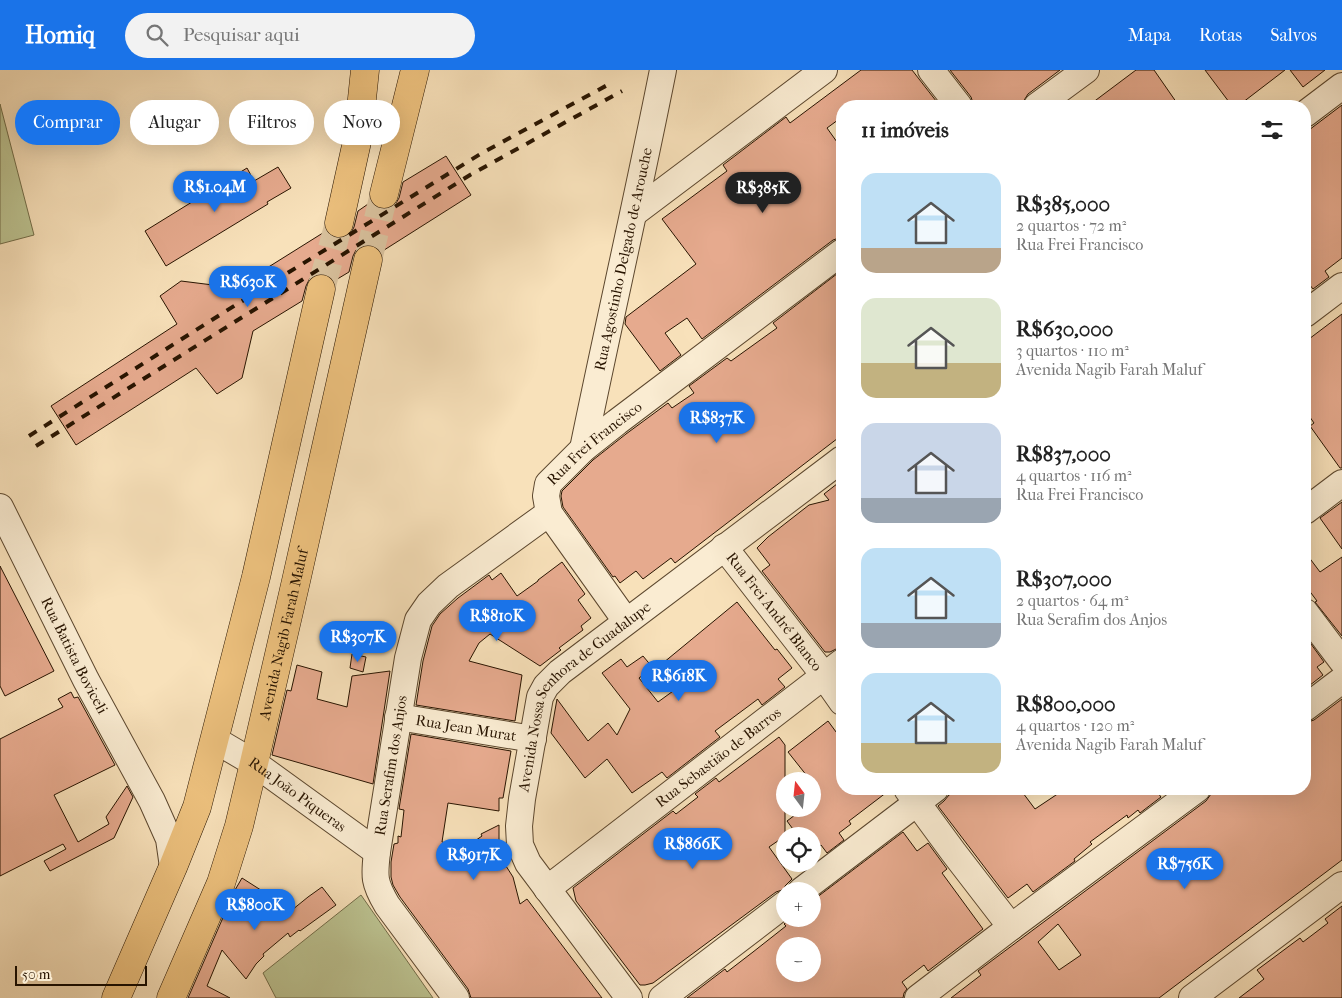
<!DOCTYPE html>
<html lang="pt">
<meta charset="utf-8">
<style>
body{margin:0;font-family:"IM FELL French Canon",serif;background:#f2f2f2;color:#222;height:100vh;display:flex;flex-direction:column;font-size:19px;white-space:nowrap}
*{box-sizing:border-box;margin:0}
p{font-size:16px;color:#767676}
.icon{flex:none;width:28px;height:28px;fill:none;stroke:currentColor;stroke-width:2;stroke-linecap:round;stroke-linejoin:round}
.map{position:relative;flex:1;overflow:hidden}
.drawer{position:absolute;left:836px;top:30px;width:475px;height:695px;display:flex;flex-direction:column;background:#fff;border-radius:20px;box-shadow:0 5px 20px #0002}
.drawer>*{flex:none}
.guide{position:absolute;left:15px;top:30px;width:475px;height:45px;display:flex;gap:10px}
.needle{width:32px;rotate:345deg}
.fabs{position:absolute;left:776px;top:702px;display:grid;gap:10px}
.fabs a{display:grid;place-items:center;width:45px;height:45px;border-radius:50%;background:#fff;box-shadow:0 5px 20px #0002;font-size:25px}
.scale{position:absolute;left:15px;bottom:12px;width:132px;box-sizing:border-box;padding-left:5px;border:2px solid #281400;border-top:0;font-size:14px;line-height:18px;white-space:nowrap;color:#281400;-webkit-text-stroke:4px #faecd2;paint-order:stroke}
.price{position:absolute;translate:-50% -42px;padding:0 11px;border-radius:18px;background:#1a73e8;color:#fff;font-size:16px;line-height:32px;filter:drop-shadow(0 1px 2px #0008)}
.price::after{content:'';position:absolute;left:50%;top:30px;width:15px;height:11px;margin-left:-8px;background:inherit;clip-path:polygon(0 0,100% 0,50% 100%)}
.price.on{background:#222;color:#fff}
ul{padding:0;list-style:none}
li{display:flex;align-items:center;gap:15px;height:125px;padding:0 25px}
li span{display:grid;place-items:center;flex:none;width:140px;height:100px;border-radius:15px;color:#555}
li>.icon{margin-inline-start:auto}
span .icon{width:60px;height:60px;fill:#fffc;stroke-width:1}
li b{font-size:21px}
h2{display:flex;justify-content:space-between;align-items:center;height:60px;padding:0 25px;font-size:21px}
.pill{padding:0 18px;border-radius:22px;background:#fff;box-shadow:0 5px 20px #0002;font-size:18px;line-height:45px}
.pill.on{background:#1a73e8;color:#fff}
header{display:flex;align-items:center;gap:30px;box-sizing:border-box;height:70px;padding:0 25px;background:#1a73e8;color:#fff}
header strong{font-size:24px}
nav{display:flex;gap:28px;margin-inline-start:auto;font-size:18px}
.search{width:350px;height:45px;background:#f2f2f2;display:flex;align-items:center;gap:12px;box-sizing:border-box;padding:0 18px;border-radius:28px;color:#767676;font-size:19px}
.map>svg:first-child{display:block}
</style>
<header>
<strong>Homiq</strong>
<div class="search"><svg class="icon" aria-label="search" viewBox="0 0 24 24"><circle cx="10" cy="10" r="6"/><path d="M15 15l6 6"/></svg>Pesquisar aqui</div>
<nav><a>Mapa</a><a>Rotas</a><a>Salvos</a></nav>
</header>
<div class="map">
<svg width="1342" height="928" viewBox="0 0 1342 928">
<rect width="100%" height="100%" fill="#f8e1ba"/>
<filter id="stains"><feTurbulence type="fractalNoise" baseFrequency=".004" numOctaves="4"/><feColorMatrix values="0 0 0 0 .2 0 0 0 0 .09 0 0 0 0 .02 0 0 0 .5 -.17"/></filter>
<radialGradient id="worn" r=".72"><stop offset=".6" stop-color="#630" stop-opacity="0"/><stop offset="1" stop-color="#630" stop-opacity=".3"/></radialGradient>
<g fill="#bcc391" stroke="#726c48">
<path d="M0,34L34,165L0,174Z"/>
<path d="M361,825L433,928H276L263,903Z"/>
</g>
<g fill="#e6aa8e" stroke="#281400" fill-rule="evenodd">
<path d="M861,0H912L940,36H842V47L827,58L842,79V167L833,170L702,269L687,248L665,263L681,285L660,301L625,254L626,247L696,194L662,149L727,101L723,95L786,47L790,53Z"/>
<path d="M950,0H1060L1028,24L1023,32L1017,36H974L971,27Z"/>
<path d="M1136,0H1154L1179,36H1088Z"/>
<path d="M1205,0H1285L1238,36H1232Z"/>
<path d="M1290,0H1325L1303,17Z"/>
<path d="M1342,35V188L1325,201L1329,207L1313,219L1305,209V63Z"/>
<path d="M446,86L471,125L381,182L378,178L372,175H363L356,180L353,186L349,202L334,211L331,207L324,204H316L310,208L306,216L302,231L253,261L242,308L217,324L196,298L76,375L51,336L177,254L160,226L181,211L221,216L227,223L326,161L329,165L335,168H344L351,163L354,157L358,141L371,132L374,136L381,139H388L395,135L399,128L403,112Z"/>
<path d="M278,97L291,118L267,132L268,134L166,196L145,161L247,98L254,111Z"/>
<path d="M842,200V365L675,493L671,488L643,509L636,501L620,513L615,506L613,507L563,437L561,426L562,421L593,390L626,364L668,333L672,338L694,323L689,316L727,288L731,291L777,258L773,253Z"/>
<path d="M1342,244V398H1340L1310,356L1314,353L1305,340V272Z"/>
<path d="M842,410V576L830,582H825L762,501L770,495L757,478L768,467L809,435L829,430L824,424Z"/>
<path d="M1342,432V479L1320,448Z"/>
<path d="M1305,482L1320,502L1342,487V566L1315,532L1317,531L1305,515Z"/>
<path d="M562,492L585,524L578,530L591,548L581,556L583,560L559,578L561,580L540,596L490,564L479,573L469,591L522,605L515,651L416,635L423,591L432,556L440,544L458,528L489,505L492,510L501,503L517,526L538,511V510Z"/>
<path d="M0,496L54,601L5,626L0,616Z"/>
<path d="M737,532L775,580L777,579L792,598L778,609L785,617L762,635L758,629L715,661L720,667L667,708L662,702L632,723L607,689L585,708L551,663L557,629L588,671L608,653L617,665L630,639L602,603L621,589L627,597L643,586L653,598L639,608L658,632L680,616L663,593Z"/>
<path d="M1311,574L1324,592L1317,597L1323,605L1305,619V578Z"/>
<path d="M352,584L366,587L363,602L350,598Z"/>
<path d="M297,595L322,602L317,629L347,637L352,606L390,601L373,714L272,685L287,620L291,621Z"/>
<path d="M71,622L74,628L78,627L115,695L54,725L78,772L109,754L106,747L127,716L133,727L114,768L50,801L44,791L66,779L63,774L0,806V669L63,637L58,629Z"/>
<path d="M1342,629V790L1159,928H951L981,905L978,901L1206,731L1211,724L1218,719H1305V653L1314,650ZM1058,854L1081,885L1059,900L1038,872Z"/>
<path d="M828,651L842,670V719H891L849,751L851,754L839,763L844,770L827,783L821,775L812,781V766H798L787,751L803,739H812V731L818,727L812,719V711H811L788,682Z"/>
<path d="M411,664L511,681L503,728H499V741L448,733L442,772L446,773V791L482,766L481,764L499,755V776L506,796L513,807L520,834L527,829L602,928H471L468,919L400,827L393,815L391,807V792L394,774L398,773V766L401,767L404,740L399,739Z"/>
<path d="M779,667L785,675V766L769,777L792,809L785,816V819L776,822L653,913L645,915H640L576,831L573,818L673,741L676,744L698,727L695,724L716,708L719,712Z"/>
<path d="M958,719H1020L1035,739L1065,719H1155L1161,727L1140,743L1138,740L1128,748L1127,745L1090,772L1092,774L1074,789L1075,791L1033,822L1027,814L1008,828L938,736L944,731L949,725Z"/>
<path d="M903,762L917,781L928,773L947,799L942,803L983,859L928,901L924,895L902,912L907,919L904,923L903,928H687L725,899L727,902L753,882L786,856L784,854L790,849H812V831ZM785,876H812V904H785Z"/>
<path d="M242,808L292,840L308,827L322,817L336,835L300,861L299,860L290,867L288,863L263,884L264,886L256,894L246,909L222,880L207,916L230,928H188L235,820Z"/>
<path d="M1342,836V928H1239L1264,909L1257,900L1300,868L1303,872L1328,853L1325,849Z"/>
</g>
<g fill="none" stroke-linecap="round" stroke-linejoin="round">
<g stroke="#d9c29e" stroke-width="28" stroke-dasharray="28 14" stroke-linecap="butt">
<path d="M368,190L384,124"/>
<path d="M321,219L339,153"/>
</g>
<g stroke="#5c472e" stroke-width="28">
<g id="minor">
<path d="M931,0L959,36"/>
<path d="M1037,36L1086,0"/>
<path d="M1305,44L1342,16"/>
<path d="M634,143L824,0"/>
<path d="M1305,244L1342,216"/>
<path id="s1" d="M583,379C609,252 638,126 663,0"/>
<path id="s2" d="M0,437L86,610L152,731L169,769L173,797"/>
<path d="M1305,441L1342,413"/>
<path id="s3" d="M724,477L816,595L842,632"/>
<path d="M1305,542L1342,591"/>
<path id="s4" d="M626,551L549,443L546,426L548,414L583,379L617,352L842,182"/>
<path d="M1305,638L1342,610"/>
<path id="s5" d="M398,647L533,669"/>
<path id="s6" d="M215,670L254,693L377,782"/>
<path d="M907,719L954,783L1011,857"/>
<path id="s7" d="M547,819L842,592"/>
<path d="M801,821L935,719"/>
<path id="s8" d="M456,928L387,835C374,813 374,807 377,782L408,588L418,550L429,534L448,516L549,443"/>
<path id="s9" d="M629,928L528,793L520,775L519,756L522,729L540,627L546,616L560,602L842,389"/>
<path d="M662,928L785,834"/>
<path d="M918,928L1011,857L1197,719"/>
<path d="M1192,928L1342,815"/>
</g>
</g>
<g stroke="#281400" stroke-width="29">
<g id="major">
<path d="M384,124L415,0"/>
<path d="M339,153L358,67L365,0"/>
<path d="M116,928L173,797L197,737L256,507L321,219"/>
<path id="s10" d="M171,928L221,813L239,756L254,693L296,511L368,190"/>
</g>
</g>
<use href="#minor" stroke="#faecd2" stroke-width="26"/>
<use href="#major" stroke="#ecc07d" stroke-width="28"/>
<g stroke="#281400" stroke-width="4" stroke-dasharray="9 9" stroke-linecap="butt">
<path d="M29,366L226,241L482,83L613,12"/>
<path d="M36,376L470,105L622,21"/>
</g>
</g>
<g text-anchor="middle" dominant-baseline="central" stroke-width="5" stroke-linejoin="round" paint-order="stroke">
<g font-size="15" fill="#281400" stroke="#faecd2">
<text stroke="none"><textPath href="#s1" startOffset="194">Rua Agostinho Delgado de Arouche</textPath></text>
<text stroke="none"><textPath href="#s4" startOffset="224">Rua Frei Francisco</textPath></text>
<text stroke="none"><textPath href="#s3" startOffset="82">Rua Frei André Blanco</textPath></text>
<text stroke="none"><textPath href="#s10" startOffset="382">Avenida Nagib Farah Maluf</textPath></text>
<text stroke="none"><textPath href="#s2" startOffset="166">Rua Batista Boviceli</textPath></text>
<text stroke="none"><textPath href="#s9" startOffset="362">Avenida Nossa Senhora de Guadalupe</textPath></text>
<text stroke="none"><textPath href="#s5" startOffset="69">Rua Jean Murat</textPath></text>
<text stroke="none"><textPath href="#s7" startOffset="216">Rua Sebastião de Barros</textPath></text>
<text stroke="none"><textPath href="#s8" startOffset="259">Rua Serafim dos Anjos</textPath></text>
<text stroke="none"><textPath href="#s6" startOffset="99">Rua João Piqueras</textPath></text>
</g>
</g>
<rect width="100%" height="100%" filter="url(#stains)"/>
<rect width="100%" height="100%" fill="url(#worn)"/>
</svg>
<div class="fabs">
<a><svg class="needle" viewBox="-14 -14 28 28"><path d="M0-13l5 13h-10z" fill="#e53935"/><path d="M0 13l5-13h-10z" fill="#767676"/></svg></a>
<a><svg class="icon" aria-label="locate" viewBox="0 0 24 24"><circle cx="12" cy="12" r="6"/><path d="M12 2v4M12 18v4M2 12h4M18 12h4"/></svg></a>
<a>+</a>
<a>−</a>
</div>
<div class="scale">50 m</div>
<b class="price" style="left:215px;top:143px">R$1.04M</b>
<b class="price on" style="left:763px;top:144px">R$385K</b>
<b class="price" style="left:248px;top:238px">R$630K</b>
<b class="price" style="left:717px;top:374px">R$837K</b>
<b class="price" style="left:497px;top:572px">R$810K</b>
<b class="price" style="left:358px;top:593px">R$307K</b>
<b class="price" style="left:679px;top:632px">R$618K</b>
<b class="price" style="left:693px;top:800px">R$866K</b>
<b class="price" style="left:474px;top:811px">R$917K</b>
<b class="price" style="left:1185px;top:820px">R$756K</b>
<b class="price" style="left:255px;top:861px">R$800K</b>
<div class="guide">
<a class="pill on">Comprar</a>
<a class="pill">Alugar</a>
<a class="pill">Filtros</a>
<a class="pill">Novo</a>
</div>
<section class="drawer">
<h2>11 imóveis<svg class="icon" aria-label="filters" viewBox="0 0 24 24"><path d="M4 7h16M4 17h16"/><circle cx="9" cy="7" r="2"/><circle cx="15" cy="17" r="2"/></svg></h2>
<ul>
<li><span style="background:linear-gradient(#bfe0f5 75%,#b9a48a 0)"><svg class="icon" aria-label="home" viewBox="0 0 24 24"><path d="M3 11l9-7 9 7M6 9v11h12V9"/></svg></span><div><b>R$385,000</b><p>2 quartos · 72 m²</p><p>Rua Frei Francisco</p></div></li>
<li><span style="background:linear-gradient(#dfe7d0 65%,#c2b280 0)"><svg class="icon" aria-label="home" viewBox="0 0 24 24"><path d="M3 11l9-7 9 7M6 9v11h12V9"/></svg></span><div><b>R$630,000</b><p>3 quartos · 110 m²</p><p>Avenida Nagib Farah Maluf</p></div></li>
<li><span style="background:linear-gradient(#c9d6e8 75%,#9aa5b1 0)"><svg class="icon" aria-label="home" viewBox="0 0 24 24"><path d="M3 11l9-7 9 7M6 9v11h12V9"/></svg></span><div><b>R$837,000</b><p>4 quartos · 116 m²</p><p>Rua Frei Francisco</p></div></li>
<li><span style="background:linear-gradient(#bfe0f5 75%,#9aa5b1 0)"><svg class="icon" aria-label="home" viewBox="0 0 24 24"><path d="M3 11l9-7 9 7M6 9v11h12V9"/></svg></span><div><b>R$307,000</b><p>2 quartos · 64 m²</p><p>Rua Serafim dos Anjos</p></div></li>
<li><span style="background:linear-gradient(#bfe0f5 70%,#c2b280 0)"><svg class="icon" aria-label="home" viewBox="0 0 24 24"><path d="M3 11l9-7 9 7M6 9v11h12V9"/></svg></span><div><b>R$800,000</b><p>4 quartos · 120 m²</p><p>Avenida Nagib Farah Maluf</p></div></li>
</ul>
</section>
</div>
